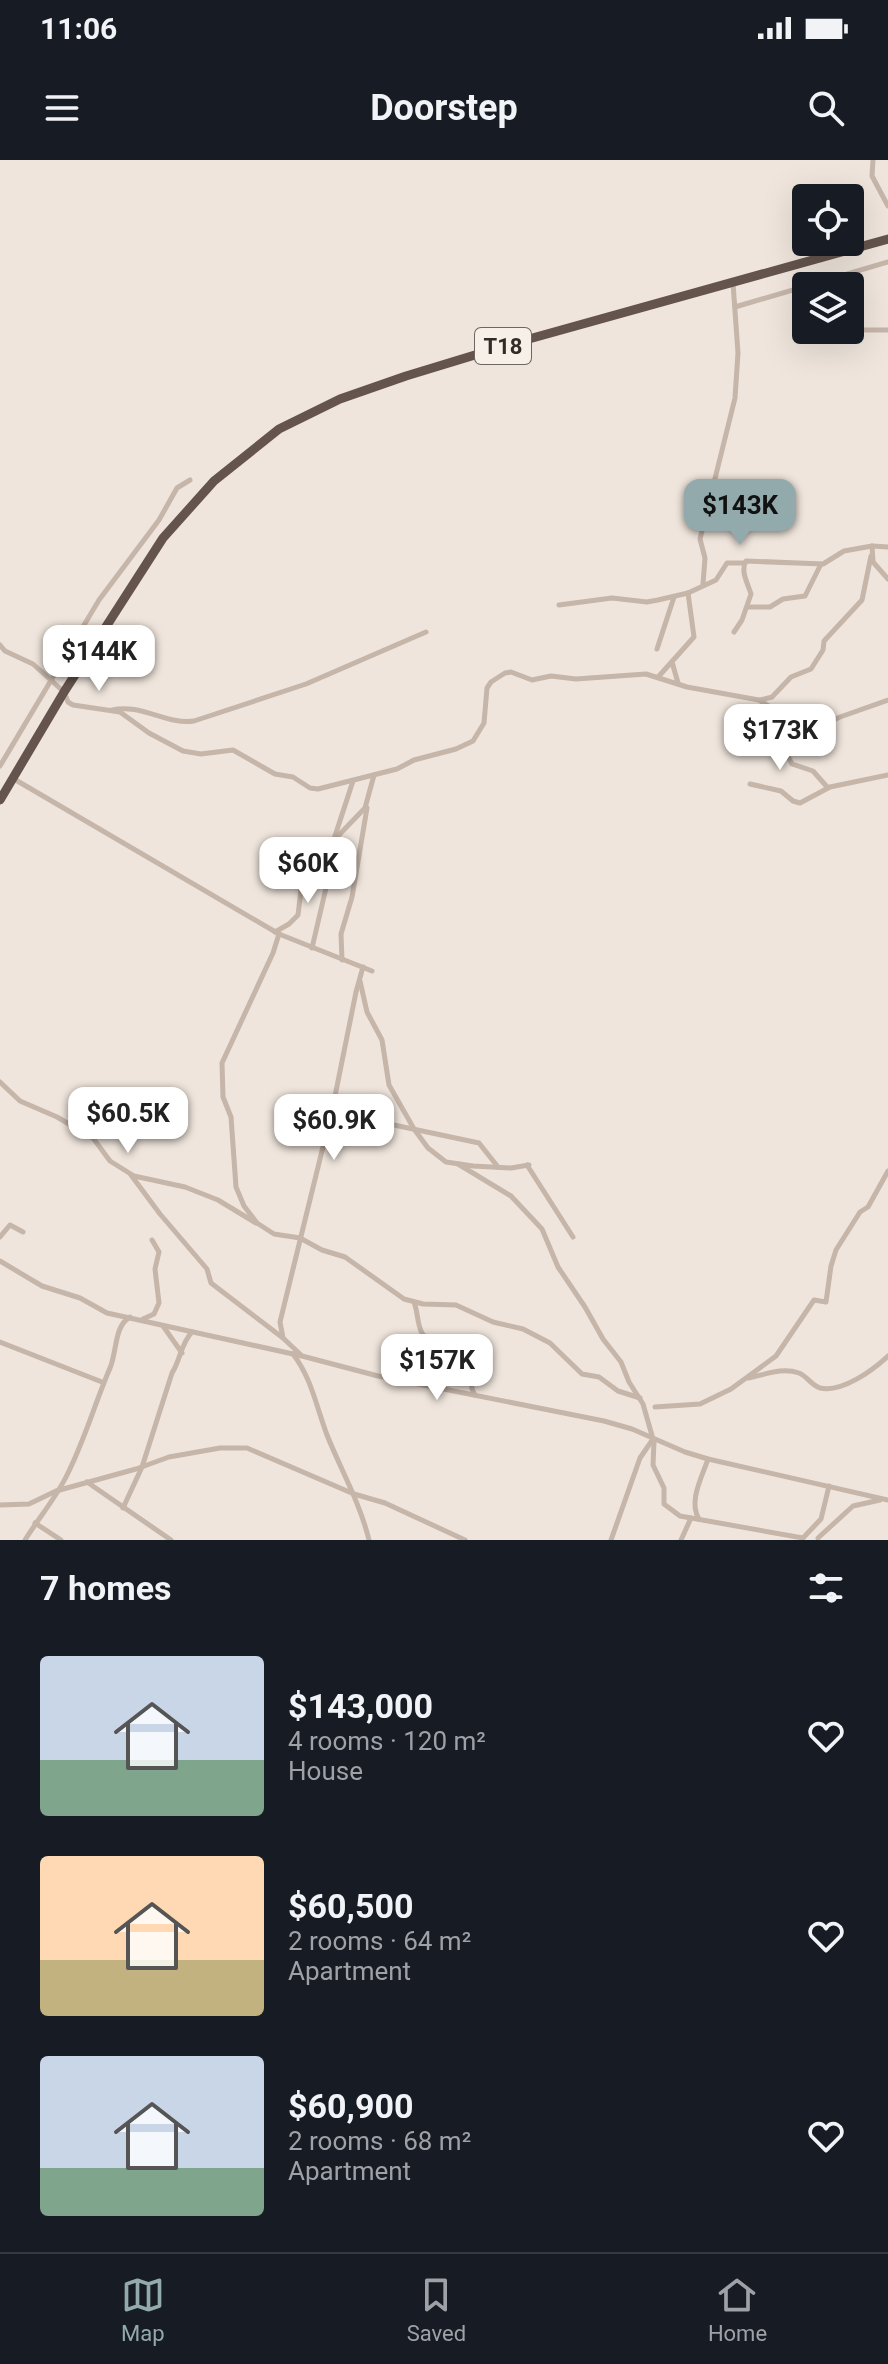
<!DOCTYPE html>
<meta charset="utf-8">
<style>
body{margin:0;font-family:Roboto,sans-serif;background:#242831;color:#f1f3f6;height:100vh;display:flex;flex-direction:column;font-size:30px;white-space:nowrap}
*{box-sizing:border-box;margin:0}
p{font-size:26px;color:#9ea1a6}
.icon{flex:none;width:44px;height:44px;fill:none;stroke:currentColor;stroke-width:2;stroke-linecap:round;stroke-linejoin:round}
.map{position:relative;height:1380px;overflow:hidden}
.sheet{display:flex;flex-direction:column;background:#171b24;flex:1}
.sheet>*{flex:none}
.buttons{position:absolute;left:792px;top:24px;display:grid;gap:16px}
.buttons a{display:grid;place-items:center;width:72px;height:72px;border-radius:8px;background:#171b24;box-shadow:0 8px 32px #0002;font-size:40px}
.price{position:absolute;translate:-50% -68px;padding:0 18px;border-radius:16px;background:#fff;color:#222;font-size:26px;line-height:52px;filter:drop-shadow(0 2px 4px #0008)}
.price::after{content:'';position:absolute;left:50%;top:48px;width:24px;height:18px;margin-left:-12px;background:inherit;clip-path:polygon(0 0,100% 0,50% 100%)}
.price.active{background:#93aaac;color:#111}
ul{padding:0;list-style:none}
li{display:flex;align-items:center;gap:24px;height:200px;padding:0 40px}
li span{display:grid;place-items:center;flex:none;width:224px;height:160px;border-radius:8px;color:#555}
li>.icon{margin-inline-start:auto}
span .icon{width:96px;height:96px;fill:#fffc;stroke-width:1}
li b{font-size:34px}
h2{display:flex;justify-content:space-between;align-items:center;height:96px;padding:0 40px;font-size:34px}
.status{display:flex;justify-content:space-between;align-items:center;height:56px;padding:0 40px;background:#171b24;direction:ltr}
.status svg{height:22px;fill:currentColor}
header{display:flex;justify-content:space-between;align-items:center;height:104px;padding:0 40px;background:#171b24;font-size:36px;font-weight:700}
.dock{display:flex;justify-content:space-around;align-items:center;height:112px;border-top:2px solid #363941;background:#171b24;font-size:22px;color:#9ea1a6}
.dock a{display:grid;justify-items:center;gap:4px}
.dock .active{color:#93aaac}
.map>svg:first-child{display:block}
</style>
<div class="status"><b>11:06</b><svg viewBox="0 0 49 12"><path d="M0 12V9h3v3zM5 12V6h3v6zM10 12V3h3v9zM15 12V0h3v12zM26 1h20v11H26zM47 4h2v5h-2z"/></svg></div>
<header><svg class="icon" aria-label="menu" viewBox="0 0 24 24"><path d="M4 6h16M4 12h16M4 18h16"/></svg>Doorstep<svg class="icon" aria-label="search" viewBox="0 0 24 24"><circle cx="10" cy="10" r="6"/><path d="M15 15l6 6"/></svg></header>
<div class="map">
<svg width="888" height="1380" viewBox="0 0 888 1380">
<rect width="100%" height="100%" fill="#efe5dc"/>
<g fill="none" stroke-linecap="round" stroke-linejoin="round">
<g stroke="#c6b5a9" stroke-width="5">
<path d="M873,0L872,16L888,46"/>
<path d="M735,147L888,102"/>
<path d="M851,158L852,163L862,170H888"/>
<path d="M872,386L873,402L888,419"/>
<path d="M703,424L705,398L700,379L735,238L738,193L733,123"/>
<path d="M559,445L612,438L647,442L658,440L688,433L716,420L727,403H744"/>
<path d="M747,447H770L783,439L805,436L821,404"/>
<path d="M734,472L742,460L751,434C748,424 740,411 746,401L823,404L844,391L872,386L888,387"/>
<path d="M0,485L5,491L33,504L64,532L68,542L73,545L120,552L149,573L183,591L201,594L233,590L275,614L293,617L310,628L318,629L397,609L414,600L456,589L473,581L484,563L487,528L491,522L505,513L511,512L532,520L551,516L576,519L646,514L687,527L759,540L772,548L784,568L796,572L815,569L840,557L888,540"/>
<path d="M657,489L674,437"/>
<path d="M672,502L678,523"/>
<path d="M659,516L694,477L688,433"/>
<path d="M760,540L772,537L791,517L811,509L823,490L824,481L862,440L871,396"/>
<path d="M112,550C141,543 166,565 194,561L306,524L426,472"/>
<path d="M783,568L784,589L792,604L813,611L828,628"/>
<path d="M0,606L99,440L159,360L177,328L190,320"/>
<path d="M14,619L279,774L372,811"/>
<path d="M750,624L781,631L793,641L800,643L830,627L888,615"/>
<path d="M334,679L353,621"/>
<path d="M275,772L289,764L298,755L302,722L334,680L365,648L374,615"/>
<path d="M279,774L273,793L222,903L223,937L231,957L236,1027L244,1046L257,1063L274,1074L300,1078L322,1090L345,1097L404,1139L423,1144L456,1145L493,1162L523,1169L550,1183L582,1214L599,1217L618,1231L640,1238"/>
<path d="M312,788L326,728L320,701"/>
<path d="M342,800L341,774L352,737L367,648"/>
<path d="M360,821L367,852L382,880L389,925L414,969L428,988L446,1002L473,1006L511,1008L529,1005"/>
<path d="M0,922L20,941L57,957L93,978L110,1001L134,1016L185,1027L218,1040L256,1063"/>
<path d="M333,946L394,965L479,983L498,1007"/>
<path d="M458,1004L511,1036L542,1069L558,1107L585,1147L603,1179L621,1202L629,1222L643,1244L653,1279L640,1298L611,1380"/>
<path d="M527,1005L573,1077"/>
<path d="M131,1015L160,1054L207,1109L211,1123L283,1178"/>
<path d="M0,1077L10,1065L23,1072"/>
<path d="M0,1101L42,1126L80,1138L107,1153L302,1196L378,1216L604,1261L632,1269L685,1292L708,1299L888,1340"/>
<path d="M414,1142C418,1152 417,1164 422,1173C432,1189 453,1188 464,1200C473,1209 467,1223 475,1235"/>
<path d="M143,1159L154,1154L159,1143L155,1109L159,1092L152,1080"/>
<path d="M163,1166L182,1193"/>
<path d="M0,1182L102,1222"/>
<path d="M293,1194C312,1219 316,1246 327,1275C341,1310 360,1343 369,1380"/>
<path d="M301,1195L283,1178L280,1162L333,946L356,832L363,807"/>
<path d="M748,1218C765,1215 781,1207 799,1213C807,1216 811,1225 820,1228C842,1233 873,1210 888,1196"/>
<path d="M655,1247L700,1244L731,1229L776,1196L814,1140L826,1142L831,1106L836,1090L860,1052L868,1047L888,1011"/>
<path d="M654,1281L653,1305L664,1328V1344L680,1356L803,1378L821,1359L829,1326"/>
<path d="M87,1322L171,1380"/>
<path d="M0,1345L29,1344L56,1331L136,1309L169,1297L220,1288H247L354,1334L385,1343L465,1380"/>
<path d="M123,1348L142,1307L172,1213C180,1201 181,1183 192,1172"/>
<path d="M699,1359C688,1342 702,1317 708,1299"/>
<path d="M35,1363L61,1380"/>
<path d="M818,1378L853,1346L880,1340"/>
<path d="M25,1380C38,1359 55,1339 66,1317C84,1282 95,1243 110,1208C117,1192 114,1166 130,1157"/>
<path d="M681,1380L691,1358"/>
</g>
<path stroke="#64544d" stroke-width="9" d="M0,640L64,532L163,378L214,321L279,269L340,239L406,216L511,184L888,79"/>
</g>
<g text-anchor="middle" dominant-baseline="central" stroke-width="7" stroke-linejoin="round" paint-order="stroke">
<rect fill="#f7f0e8" stroke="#6e6662" stroke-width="2" x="475" y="168" width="56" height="36" rx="6"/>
<g font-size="22" font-weight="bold" fill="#342b28">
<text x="503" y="186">T18</text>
</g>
</g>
</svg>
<div class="buttons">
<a><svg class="icon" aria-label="locate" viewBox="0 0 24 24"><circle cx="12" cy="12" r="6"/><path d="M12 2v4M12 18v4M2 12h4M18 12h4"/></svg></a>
<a><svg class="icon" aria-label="layers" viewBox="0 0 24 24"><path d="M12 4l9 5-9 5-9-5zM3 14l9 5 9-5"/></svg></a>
</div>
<b class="price active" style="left:740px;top:387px">$143K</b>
<b class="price" style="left:99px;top:533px">$144K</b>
<b class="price" style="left:780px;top:612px">$173K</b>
<b class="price" style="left:308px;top:745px">$60K</b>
<b class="price" style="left:128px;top:995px">$60.5K</b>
<b class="price" style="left:334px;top:1002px">$60.9K</b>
<b class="price" style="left:437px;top:1242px">$157K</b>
</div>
<section class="sheet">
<h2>7 homes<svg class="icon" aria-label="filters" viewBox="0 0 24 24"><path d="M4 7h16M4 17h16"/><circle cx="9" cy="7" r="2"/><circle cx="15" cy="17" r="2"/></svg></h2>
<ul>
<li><span style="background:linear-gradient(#c9d6e8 65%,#7fa58c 0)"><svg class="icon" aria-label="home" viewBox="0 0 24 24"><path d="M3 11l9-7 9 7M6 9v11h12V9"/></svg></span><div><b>$143,000</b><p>4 rooms · 120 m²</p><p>House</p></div><svg class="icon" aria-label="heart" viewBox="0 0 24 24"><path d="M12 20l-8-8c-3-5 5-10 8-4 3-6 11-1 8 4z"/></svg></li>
<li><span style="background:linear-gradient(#ffd9b3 65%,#c2b280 0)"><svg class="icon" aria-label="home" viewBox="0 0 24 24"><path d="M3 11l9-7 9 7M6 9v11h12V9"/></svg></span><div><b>$60,500</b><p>2 rooms · 64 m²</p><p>Apartment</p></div><svg class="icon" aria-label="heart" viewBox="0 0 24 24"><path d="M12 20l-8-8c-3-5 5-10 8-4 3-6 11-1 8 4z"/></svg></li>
<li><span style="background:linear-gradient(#c9d6e8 70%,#7fa58c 0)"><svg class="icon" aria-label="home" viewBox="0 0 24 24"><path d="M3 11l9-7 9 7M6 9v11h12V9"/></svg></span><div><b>$60,900</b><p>2 rooms · 68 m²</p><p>Apartment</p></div><svg class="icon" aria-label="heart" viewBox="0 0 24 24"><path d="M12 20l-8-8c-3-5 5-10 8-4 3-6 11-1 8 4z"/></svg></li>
</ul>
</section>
<nav class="dock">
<a class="active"><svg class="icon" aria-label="map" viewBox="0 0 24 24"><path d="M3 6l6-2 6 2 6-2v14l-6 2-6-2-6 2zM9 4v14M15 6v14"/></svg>Map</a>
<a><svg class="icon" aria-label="saved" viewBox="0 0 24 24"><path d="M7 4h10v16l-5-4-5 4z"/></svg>Saved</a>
<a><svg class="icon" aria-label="home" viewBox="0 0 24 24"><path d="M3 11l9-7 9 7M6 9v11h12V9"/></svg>Home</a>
</nav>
